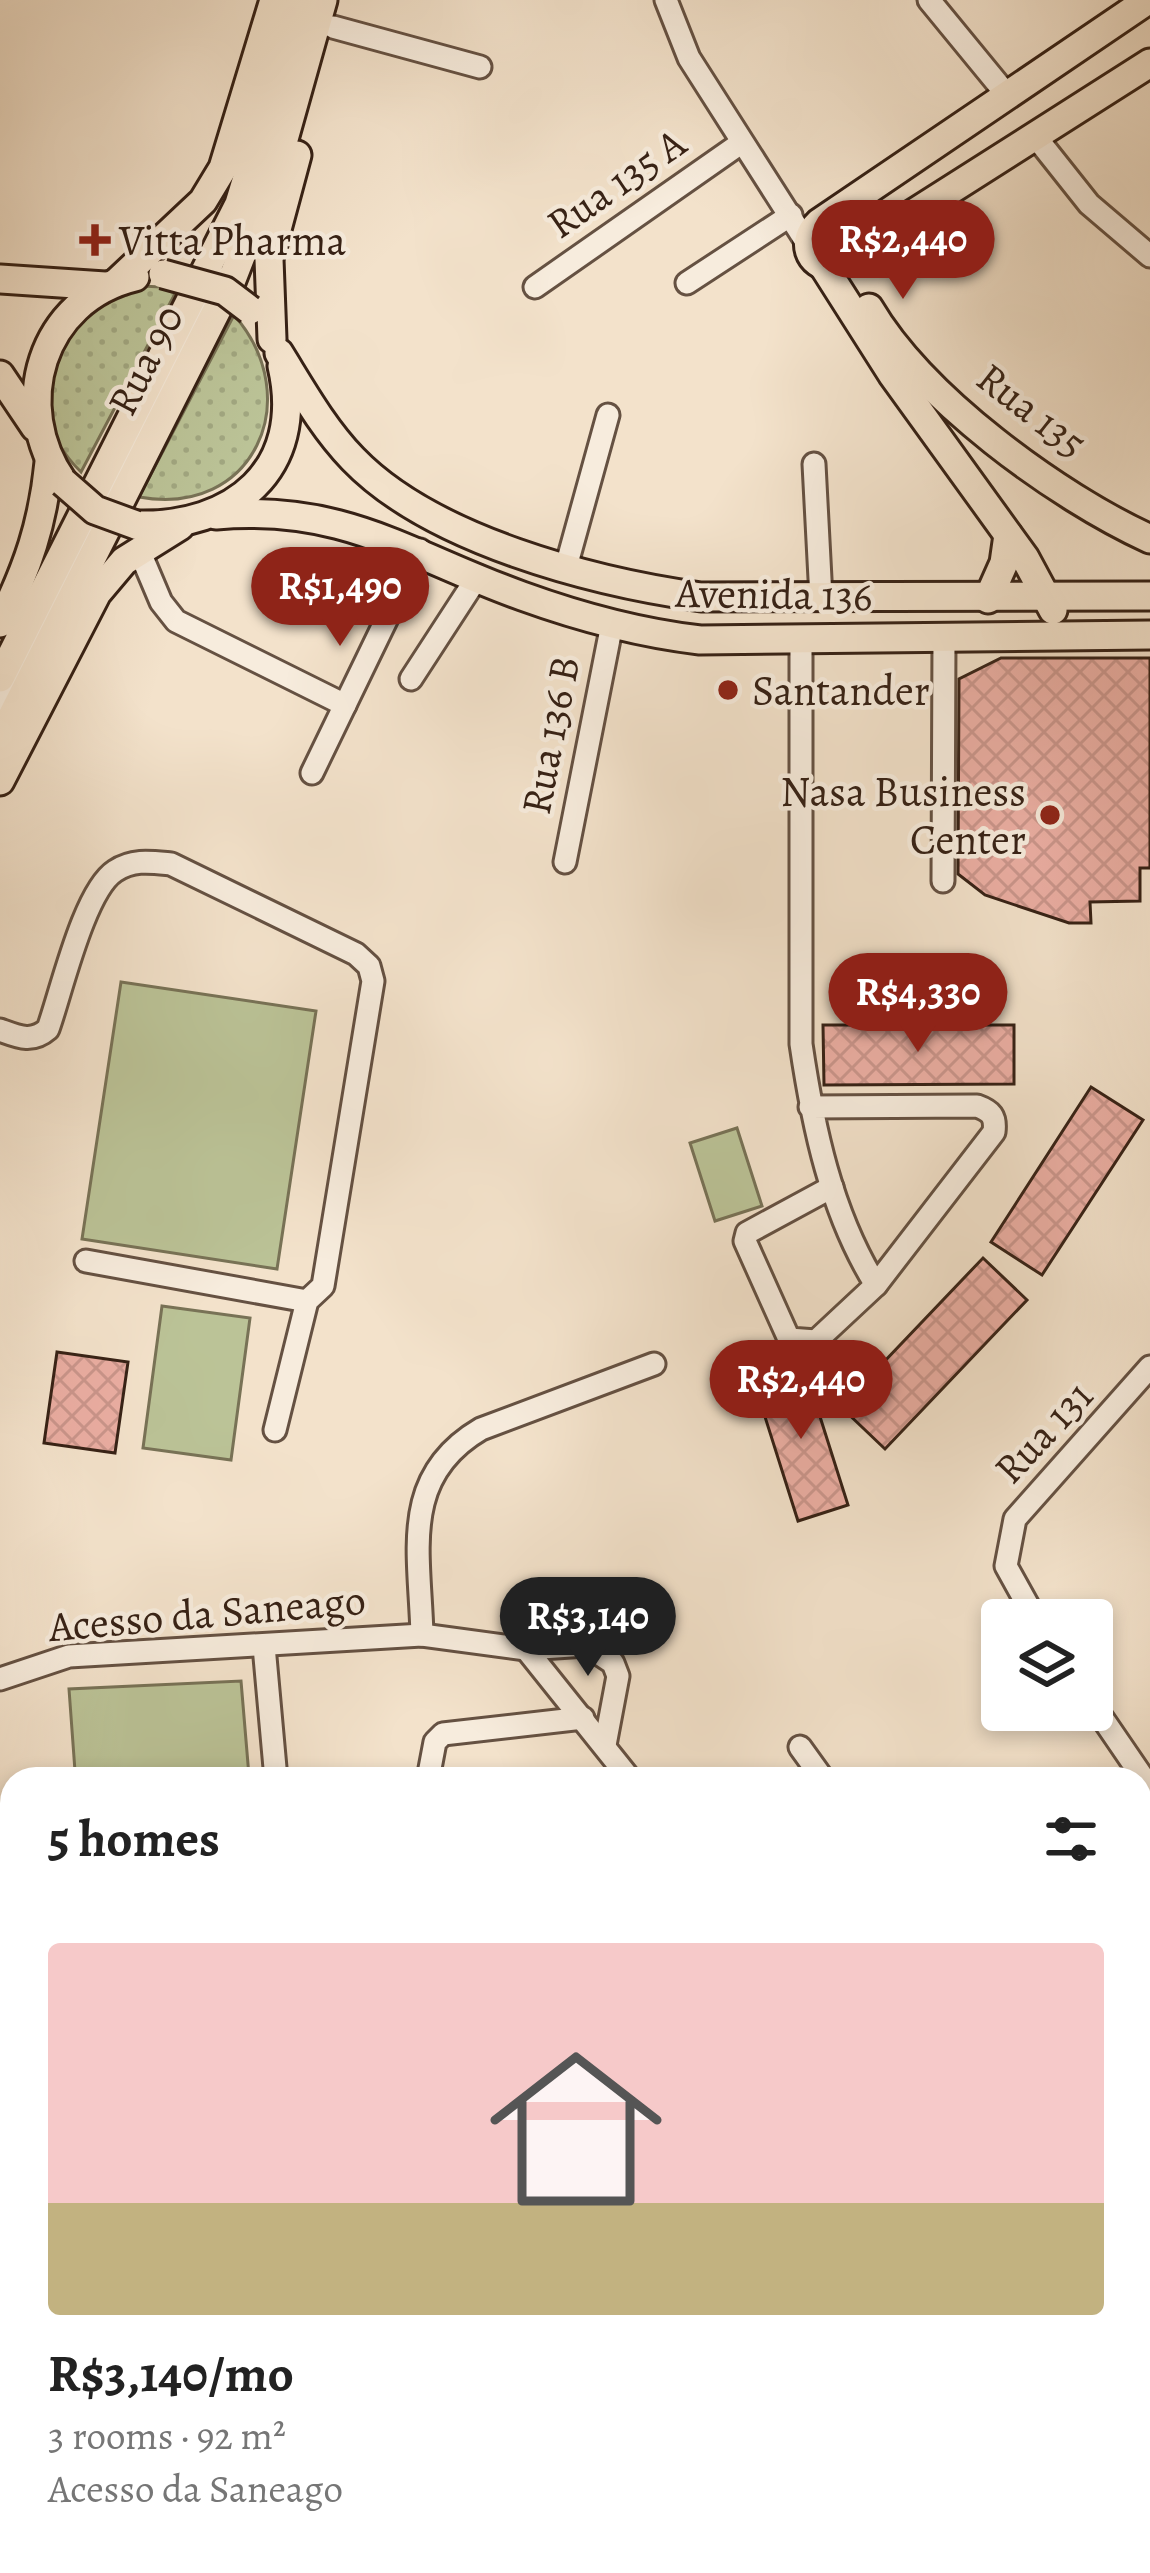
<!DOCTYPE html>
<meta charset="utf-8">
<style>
body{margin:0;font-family:Alegreya,serif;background:#f6f6f6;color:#222;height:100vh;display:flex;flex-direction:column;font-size:45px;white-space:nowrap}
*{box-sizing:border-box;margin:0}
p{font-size:39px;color:#767676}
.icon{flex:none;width:66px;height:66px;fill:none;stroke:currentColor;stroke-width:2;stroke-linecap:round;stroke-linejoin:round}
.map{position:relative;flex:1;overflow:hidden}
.details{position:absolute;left:0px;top:1767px;width:1152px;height:807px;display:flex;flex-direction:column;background:#fff;border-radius:36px 36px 0 0;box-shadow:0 6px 18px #0003}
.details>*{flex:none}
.buttons{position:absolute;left:981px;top:1599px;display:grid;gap:24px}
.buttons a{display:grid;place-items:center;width:132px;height:132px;border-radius:12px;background:#fff;box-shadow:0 6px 18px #0003;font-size:60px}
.price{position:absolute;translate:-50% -102px;padding:0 27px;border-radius:42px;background:#8f2418;color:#fff;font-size:39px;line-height:78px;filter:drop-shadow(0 3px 6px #0008)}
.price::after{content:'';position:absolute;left:50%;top:72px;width:36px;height:27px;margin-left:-18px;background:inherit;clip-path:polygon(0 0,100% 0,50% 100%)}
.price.active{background:#222;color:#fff}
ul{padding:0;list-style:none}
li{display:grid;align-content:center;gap:24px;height:636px;padding:0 48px}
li+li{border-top:3px solid #e0e0e0}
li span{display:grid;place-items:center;height:372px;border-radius:12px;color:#555}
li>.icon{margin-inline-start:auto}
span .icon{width:216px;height:216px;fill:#fffc;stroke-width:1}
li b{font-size:51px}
h2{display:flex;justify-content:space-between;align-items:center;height:144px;padding:0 48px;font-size:51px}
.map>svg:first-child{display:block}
</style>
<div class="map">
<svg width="1150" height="2573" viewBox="0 0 1150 2573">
<defs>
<pattern id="grass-dots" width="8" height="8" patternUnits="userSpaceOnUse" patternTransform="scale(3)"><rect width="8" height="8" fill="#bbc397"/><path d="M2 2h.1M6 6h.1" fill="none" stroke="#a1a781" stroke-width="1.8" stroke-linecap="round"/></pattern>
<pattern id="building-cross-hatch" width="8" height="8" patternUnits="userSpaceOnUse" patternTransform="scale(3)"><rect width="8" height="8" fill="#ebaea3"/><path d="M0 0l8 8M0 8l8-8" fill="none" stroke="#ca958b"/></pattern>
</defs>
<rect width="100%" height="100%" fill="#f3e2cb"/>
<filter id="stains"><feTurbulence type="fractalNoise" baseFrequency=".00167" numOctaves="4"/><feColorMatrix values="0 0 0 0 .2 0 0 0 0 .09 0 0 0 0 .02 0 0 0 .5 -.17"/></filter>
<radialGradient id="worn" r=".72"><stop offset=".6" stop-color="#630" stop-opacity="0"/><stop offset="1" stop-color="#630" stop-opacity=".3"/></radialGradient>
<g fill="url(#grass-dots)" stroke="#787256" stroke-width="3">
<path d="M143,286L178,288L81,472C8,400 58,314 143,286Z"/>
<path d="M234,315C307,398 254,518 139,497Z"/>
<path d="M1150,2227V2573H1069L1057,2562H1140V2239Z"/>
</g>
<g fill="#bbc397" stroke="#787256" stroke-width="3">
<path d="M121,982L316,1011L277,1269L82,1239Z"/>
<path d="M737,1128L762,1206L715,1221L690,1143Z"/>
<path d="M162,1306L250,1318L231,1460L143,1448Z"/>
<path d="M241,1681L249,1776L75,1771L69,1689Z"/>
<path d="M331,2562L332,2573H125L124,2563Z"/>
</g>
<g fill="url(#building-cross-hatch)" stroke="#362115" stroke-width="3">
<path d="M1001,658H1150V868H1140V901L1090,902L1091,923H1069L985,895L958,874L959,679Z"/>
<path d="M823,1025H1014V1084L824,1085Z"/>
<path d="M1091,1087L1143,1120L1042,1275L991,1242Z"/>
<path d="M983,1258L1027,1300L885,1449L841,1407Z"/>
<path d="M57,1352L128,1362L115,1453L44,1443Z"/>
<path d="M803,1363L848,1505L798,1521L753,1379Z"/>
</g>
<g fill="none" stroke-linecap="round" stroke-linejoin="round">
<g stroke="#655142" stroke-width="27">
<g id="minor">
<path d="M666,0L689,58L807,243"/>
<path d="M929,0L1007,95"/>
<path d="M333,27L480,67"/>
<path d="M1035,136L1089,204L1150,256"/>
<path d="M687,283L791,215"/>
<path d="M535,287L741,143"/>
<path d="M814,464L821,598"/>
<path d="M139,550L161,602L176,621L345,705"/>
<path d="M566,567L608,415"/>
<path d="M801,639V1044C813,1126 831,1213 876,1285L994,1132C996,1116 991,1111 977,1106L810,1107"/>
<path d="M411,679L478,576"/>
<path d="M0,709L218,278"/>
<path d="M312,773L420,550"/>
<path d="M565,862L612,624"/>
<path d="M943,881L944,640"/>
<path d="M0,1030C19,1037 32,1043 48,1029C61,993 84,891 115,871C133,859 151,862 171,864L356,954L369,966L373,981L323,1286L307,1301L275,1430"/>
<path d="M832,1187L747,1233L745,1241L789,1339L816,1341L876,1285"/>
<path d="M86,1261L307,1301"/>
<path d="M1036,1620L1006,1566L1015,1519L1150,1367"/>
<path d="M422,1635C420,1553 399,1477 481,1429L654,1364"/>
<path d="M264,1646L276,1779"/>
<path d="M526,1649L630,1779"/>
<path d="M0,1679L69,1656L422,1635L526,1649L586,1645L613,1663L618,1676L605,1745"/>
<path d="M1092,1703L1150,1788"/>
<path d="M800,1747L823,1779"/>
<path d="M428,1779L435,1742L443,1734L583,1718"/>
<path d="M1140,1885L1150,1877"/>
<path d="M1140,2080L1150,2094"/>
<path d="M0,2186L12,2188"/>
<path d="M1140,2231L1150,2219"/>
<path d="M0,2509L12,2517"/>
<path d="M52,2562L58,2573"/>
<path d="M352,2562L353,2573"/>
<path d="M630,2562L631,2573"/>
<path d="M886,2562V2573"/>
<path d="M1058,2562L1072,2573"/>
</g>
</g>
<g stroke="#362115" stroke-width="33">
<g id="major">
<path d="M830,219L847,225L856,241L853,256L833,268C808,265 800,241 819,223L1148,0"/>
<path d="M856,250L1150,63"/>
<path d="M824,267L892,374L1025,558L1053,610"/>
<path d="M0,279L105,286"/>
<path d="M118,281L203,201L223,168L274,0"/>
<path d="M869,308C922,398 1056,496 1150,539"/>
<path d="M272,339L269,259L297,155"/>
<path d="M279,353C302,390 323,428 353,459C431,540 593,582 701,597L1150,596"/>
<path d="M0,375L35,427"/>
<path d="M63,482C10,406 40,300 135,277"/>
<path d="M216,515C345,504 408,555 522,596C580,617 640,633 700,640L1150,635"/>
<path d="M136,525C233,528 306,470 282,366"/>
<path d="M988,599L1004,563L1008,535"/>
<path d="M0,623C28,568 43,523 49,462"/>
<path d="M0,678L239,204L301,0"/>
<path d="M0,740L231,282L277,164L323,0"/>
<path d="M0,781L97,593L124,561L180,526"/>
<path d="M0,2490L12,2496"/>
<path d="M81,2562V2573"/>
</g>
</g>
<use href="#minor" stroke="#f7ecdd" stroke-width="21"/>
<use href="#major" stroke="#f3e2cb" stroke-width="27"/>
<g stroke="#362115" stroke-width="33" stroke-linecap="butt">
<g id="major-bridge">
<path d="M163,274L225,291L250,310"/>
<path d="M63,482L95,510L136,525"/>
</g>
</g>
<use href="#major-bridge" stroke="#f3e2cb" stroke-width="27"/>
</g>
<g fill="#8f2418" stroke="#f7ecdd" stroke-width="4.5">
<path d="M89 222h12v12h12v12h-12v12h-12v-12h-12v-12h12z"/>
<circle cx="728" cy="690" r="12"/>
<circle cx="1050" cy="815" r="12"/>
</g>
<g text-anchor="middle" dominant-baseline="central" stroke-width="9" stroke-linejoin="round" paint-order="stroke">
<g font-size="42" fill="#362115" stroke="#f7ecdd">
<text transform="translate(616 183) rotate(-35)">Rua 135 A</text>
<text transform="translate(145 360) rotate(-63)">Rua 90</text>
<text transform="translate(1032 410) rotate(38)">Rua 135</text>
<text transform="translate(774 594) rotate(1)">Avenida 136</text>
<text transform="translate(550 735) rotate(-79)">Rua 136 B</text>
<text transform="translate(1043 1432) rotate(-47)">Rua 131</text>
<text transform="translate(207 1613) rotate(-5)">Acesso da Saneago</text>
</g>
<g font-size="42" fill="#362115" stroke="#f7ecdd" text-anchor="start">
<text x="119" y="240">Vitta Pharma</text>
<text x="752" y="690">Santander</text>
<text x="1026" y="791" text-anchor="end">Nasa Business<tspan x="1026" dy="48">Center</tspan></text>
</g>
</g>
<rect width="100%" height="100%" filter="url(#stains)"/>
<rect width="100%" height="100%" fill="url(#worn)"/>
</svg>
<div class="buttons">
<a><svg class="icon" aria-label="layers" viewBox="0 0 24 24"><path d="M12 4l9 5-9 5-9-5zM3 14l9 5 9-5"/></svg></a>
</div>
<b class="price" style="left:903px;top:302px">R$2,440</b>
<b class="price" style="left:340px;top:649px">R$1,490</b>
<b class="price" style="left:918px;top:1055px">R$4,330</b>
<b class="price" style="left:801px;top:1442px">R$2,440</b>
<b class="price active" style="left:588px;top:1679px">R$3,140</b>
<section class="details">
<h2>5 homes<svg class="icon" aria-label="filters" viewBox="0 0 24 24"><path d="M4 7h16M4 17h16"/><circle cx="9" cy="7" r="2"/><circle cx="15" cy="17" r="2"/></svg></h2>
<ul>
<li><span style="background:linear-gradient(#f6c9c9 70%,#c2b280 0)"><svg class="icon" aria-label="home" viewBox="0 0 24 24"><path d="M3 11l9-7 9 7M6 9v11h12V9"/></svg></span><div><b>R$3,140/mo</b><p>3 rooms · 92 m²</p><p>Acesso da Saneago</p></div></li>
</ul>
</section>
</div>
